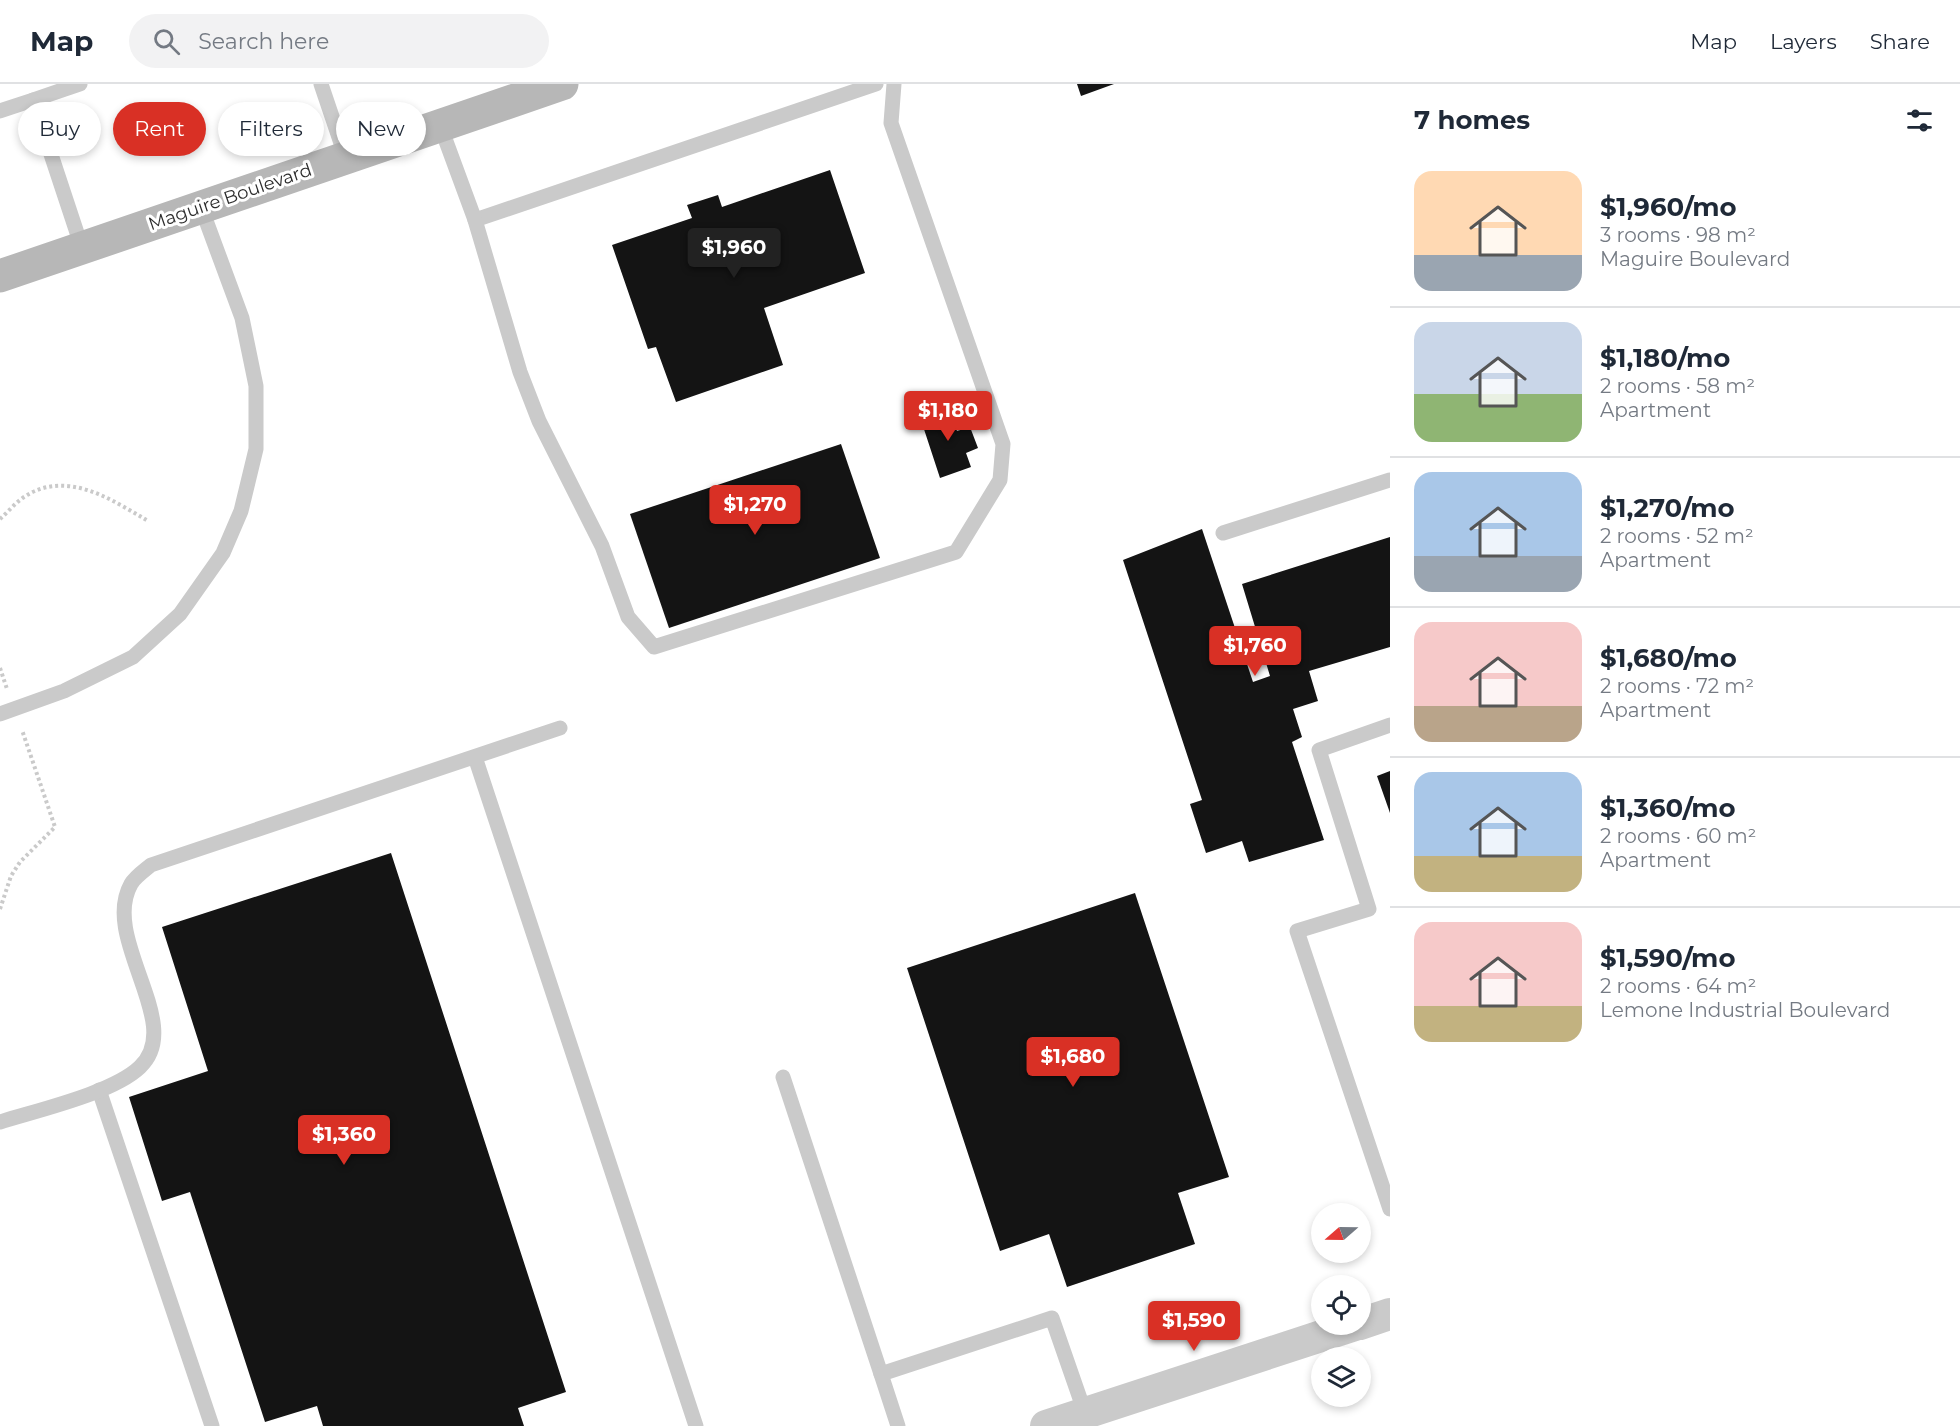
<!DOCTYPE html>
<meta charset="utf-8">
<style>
body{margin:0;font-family:Montserrat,sans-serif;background:#f2f2f3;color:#1f2937;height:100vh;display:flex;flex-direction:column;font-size:22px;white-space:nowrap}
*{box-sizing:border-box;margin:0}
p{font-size:20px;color:#747a83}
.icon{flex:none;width:33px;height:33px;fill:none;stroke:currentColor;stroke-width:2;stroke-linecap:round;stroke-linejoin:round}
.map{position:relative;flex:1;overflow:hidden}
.panel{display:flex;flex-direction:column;background:#fff;width:570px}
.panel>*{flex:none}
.top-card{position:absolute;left:18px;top:18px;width:570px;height:54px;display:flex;gap:12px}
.needle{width:39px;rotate:250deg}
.tools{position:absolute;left:1311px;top:1119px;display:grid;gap:12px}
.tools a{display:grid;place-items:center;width:60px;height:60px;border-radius:50%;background:#fff;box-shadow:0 3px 9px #0003;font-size:30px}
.price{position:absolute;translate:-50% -51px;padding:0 14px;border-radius:6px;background:#d93025;color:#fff;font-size:20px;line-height:39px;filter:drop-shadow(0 2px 3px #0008)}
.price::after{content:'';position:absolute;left:50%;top:36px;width:18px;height:14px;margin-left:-9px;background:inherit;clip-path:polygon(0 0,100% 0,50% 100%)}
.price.current{background:#222;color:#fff}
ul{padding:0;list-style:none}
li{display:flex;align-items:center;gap:18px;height:150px;padding:0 24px}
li+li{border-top:2px solid #e0e1e3}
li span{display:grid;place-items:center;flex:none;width:168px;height:120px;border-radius:18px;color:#555}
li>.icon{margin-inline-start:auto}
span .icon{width:72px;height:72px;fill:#fffc;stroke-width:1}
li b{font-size:26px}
h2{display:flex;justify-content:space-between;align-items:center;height:72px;padding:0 24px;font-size:26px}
.chip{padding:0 21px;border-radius:27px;background:#fff;box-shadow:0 3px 9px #0003;font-size:21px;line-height:54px}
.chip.current{background:#d93025;color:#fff}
header{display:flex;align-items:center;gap:36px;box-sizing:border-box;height:84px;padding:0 30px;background:#fff;border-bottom:2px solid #e0e1e3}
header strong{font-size:28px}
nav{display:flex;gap:33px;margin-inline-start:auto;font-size:21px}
.search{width:420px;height:54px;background:#f2f2f3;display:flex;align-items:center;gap:15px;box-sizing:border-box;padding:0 21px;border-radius:33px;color:#747a83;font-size:22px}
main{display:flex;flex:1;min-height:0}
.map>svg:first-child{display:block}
</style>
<header>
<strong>Map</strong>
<div class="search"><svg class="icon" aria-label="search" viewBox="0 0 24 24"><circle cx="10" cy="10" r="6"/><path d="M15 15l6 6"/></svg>Search here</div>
<nav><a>Map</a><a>Layers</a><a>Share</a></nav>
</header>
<main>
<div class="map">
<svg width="1390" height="1342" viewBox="0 0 1390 1342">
<rect width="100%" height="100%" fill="#fff"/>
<g fill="#141414">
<path d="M1077,0H1114L1081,12Z"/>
<path d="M830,86L865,189L764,224L783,281L676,318L656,263L648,265L612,161L692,134L687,121L718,111L722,123Z"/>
<path d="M949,323L957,347L970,343L978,364L966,369L971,383L940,394L920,333Z"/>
<path d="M841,360L880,474L669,544L630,430Z"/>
<path d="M1202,445L1253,598L1270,592L1242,500L1390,453V563L1309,587L1318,617L1293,625L1302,653L1292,658L1324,756L1249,778L1242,757L1206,769L1190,720L1202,716L1123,476Z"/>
<path d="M1390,687V729L1377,692Z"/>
<path d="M391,769L566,1308L518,1324L524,1342H323L317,1322L265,1338L190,1108L162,1117L129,1013L208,987L162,843Z"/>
<path d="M1135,809L1229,1093L1178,1109L1195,1160L1067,1203L1049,1150L1000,1167L907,884Z"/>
</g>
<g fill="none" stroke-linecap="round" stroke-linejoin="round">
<g stroke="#cacaca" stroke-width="4" stroke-dasharray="3 3" stroke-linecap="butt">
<path d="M0,435C8,428 15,419 24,413C66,385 111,415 148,437"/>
<path d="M0,584L7,605"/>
<path d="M0,825L11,792L20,778L55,743L22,646"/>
</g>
<g stroke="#cacaca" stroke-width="15">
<path d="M80,0L33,16L82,164"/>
<path d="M321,0L346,74"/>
<path d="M0,27L33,16"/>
<path d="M440,41L475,136L876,0"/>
<path d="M475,136L520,288L539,337L602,462L628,533L654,563L956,468L1000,396L1003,360L891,39L894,0"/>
<path d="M1223,449L1390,396"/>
<path d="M0,630L64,607L133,573L180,530L223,469L241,427L256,365V302L242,234L201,123"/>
<path d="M1390,641L1319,666L1369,825L1297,847L1390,1125"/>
<path d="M475,673L696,1342"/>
<path d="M783,993L881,1290"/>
<path d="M99,1006L212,1342"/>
<path d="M0,1038C38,1026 113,1009 140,983C186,940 100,855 131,800C135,793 145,786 151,781L560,644"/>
<path d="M898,1342L881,1290L1052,1234L1085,1329"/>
</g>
<g stroke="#cacaca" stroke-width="32">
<path d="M1360,1240L1390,1230"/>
<path d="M1046,1342L1358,1240"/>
</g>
<path stroke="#b7b7b7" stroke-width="33" d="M0,192L562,0"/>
</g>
<g text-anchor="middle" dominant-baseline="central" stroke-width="6" stroke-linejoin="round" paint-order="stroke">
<g font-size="18" fill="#2d2d2d" stroke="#fff">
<text transform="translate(230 113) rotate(-19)">Maguire Boulevard</text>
</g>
</g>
</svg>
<div class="tools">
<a><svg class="needle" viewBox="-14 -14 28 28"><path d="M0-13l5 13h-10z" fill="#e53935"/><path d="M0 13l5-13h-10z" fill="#747a83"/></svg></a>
<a><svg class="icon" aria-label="locate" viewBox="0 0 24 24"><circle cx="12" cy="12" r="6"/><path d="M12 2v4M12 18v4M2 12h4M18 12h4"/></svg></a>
<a><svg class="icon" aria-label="layers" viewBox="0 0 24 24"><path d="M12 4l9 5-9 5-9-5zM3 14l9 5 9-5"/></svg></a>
</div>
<b class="price current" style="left:734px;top:195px">$1,960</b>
<b class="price" style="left:948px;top:358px">$1,180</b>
<b class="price" style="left:755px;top:452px">$1,270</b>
<b class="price" style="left:1255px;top:593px">$1,760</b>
<b class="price" style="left:1073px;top:1004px">$1,680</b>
<b class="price" style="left:344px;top:1082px">$1,360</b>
<b class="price" style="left:1194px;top:1268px">$1,590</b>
<div class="top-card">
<a class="chip">Buy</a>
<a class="chip current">Rent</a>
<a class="chip">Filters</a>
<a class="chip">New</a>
</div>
</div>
<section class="panel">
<h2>7 homes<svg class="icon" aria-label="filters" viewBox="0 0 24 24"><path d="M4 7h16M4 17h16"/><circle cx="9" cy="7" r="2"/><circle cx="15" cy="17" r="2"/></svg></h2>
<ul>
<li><span style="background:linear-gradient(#ffd9b3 70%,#9aa5b1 0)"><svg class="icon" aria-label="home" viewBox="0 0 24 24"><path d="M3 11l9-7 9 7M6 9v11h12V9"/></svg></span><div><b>$1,960/mo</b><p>3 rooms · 98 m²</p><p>Maguire Boulevard</p></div></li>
<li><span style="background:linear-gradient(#c9d6e8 60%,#8fb573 0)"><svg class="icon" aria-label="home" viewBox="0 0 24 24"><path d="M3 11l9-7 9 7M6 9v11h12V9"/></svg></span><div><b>$1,180/mo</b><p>2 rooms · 58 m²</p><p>Apartment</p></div></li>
<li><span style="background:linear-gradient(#a9c7e8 70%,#9aa5b1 0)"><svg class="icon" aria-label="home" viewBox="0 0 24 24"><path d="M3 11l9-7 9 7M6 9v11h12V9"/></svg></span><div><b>$1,270/mo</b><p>2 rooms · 52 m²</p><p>Apartment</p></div></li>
<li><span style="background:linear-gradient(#f6c9c9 70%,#b9a48a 0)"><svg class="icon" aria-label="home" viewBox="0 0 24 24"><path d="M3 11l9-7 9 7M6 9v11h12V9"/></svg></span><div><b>$1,680/mo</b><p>2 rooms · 72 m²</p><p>Apartment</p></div></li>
<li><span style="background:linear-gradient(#a9c7e8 70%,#c2b280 0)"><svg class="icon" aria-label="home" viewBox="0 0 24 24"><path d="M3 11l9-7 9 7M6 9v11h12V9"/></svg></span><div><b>$1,360/mo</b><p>2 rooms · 60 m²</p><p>Apartment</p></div></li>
<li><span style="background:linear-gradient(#f6c9c9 70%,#c2b280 0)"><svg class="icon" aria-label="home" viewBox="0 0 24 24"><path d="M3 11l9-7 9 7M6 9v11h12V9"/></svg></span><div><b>$1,590/mo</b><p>2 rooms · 64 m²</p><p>Lemone Industrial Boulevard</p></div></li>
</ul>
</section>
</main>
